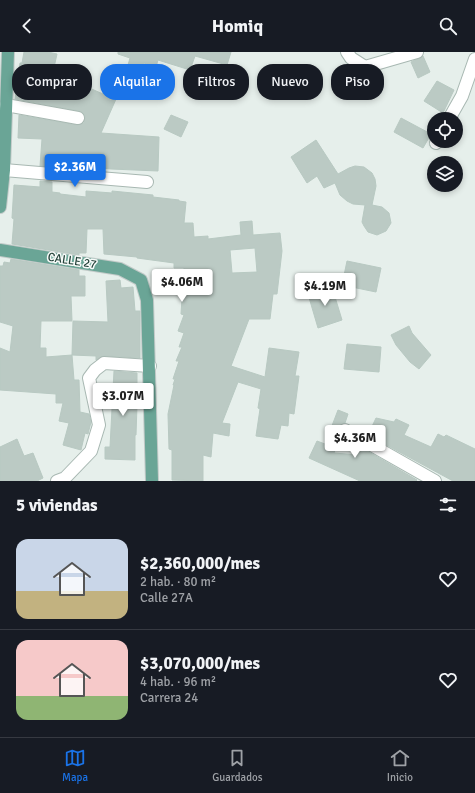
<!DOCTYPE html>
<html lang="es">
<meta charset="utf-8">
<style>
body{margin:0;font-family:Signika,sans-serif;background:#242831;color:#f1f3f6;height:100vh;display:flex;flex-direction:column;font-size:15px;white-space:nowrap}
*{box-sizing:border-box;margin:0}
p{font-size:13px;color:#9ea1a6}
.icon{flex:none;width:22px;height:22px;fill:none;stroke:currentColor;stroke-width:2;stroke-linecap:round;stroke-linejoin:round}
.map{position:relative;height:429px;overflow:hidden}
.drawer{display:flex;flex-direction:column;background:#171b24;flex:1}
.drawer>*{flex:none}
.guide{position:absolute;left:12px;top:12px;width:451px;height:36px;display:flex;gap:8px}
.controls{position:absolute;left:427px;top:60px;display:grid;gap:8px}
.controls a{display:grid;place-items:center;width:36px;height:36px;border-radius:50%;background:#171b24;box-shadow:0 2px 6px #0003;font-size:20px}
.price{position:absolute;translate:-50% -34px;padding:0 9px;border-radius:4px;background:#fff;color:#222;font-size:13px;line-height:26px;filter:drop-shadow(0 1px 2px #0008)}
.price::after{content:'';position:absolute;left:50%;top:24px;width:12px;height:9px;margin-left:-6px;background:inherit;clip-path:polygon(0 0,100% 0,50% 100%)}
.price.selected{background:#1a73e8;color:#fff}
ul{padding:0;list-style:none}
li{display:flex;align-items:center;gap:12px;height:100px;padding:0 16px}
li+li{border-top:1px solid #363941}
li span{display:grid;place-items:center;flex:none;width:112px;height:80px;border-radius:12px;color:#555}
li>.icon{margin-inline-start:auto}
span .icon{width:48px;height:48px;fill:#fffc;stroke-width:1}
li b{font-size:17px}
h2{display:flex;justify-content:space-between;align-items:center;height:48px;padding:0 16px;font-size:17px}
.tag{padding:0 14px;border-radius:16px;background:#171b24;box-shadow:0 2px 6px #0003;font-size:14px;line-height:36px}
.tag.selected{background:#1a73e8;color:#fff}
header{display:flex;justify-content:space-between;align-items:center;height:52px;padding:0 16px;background:#171b24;font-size:18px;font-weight:800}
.tab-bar{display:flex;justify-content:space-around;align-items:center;height:56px;border-top:1px solid #363941;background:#171b24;font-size:11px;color:#9ea1a6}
.tab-bar a{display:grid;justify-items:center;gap:2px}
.tab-bar .selected{color:#1a73e8}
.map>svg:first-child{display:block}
</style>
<header><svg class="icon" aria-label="back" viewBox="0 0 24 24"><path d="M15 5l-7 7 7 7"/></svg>Homiq<svg class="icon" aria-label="search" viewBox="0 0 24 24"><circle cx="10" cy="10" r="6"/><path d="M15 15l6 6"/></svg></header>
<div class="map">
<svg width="475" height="429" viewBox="0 0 475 429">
<rect width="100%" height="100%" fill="#e6efeb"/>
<g fill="#bbcac4" stroke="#b8c9c2" fill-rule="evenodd">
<path d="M24,0H48L57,2L53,20L103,42L107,33L120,38L101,81L159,85L158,119L111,117L79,114V116L40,114L42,87L18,86L19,63L77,73L84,71L85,64L83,61L79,59L15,47L20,11H22Z"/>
<path d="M118,0H231L227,13L195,4L190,18L158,8L156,15L144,11L142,19L128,13L130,6L118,2Z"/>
<path d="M423,4L430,20L418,26L411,10Z"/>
<path d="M437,29L454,38L443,61L424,49Z"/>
<path d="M171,63L188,70L181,85L164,77Z"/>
<path d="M401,66L431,82L423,96L394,80Z"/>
<path d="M316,88L338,122L349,116L355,114L364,115L372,121L375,127L376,134L372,153L382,155L389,161L391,171L386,179L377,183L368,180L364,174L362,170L365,153L353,152L347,149L340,143L335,131L324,136L317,124L307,131L291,105Z"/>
<path d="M40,129L52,130V140L60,141V142L86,145V139L112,141V139L153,143V145L179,148V149L186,150L184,171H193L194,185L208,184V187L241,183L240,170L252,169L253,183L280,181L282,199L277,242H273L270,267H249L231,314L265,325L269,296L299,300L295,324H299L294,362L289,361L288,374L281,373L278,387L256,384L260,357L258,356L261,337L238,330L222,371L230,372L229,384L213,381L211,405L203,403V429L172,428V398L169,397L168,362L174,333H173L175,327H173L179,309H176L182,295H179L184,281L178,279L184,263L181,262L184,216H174V211L137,206V205L104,202L103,177H87L86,201H79V203L12,192L14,167L12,166L14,133L40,135ZM255,196L257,220L232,221L230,198Z"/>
<path d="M11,207L79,218V224H85V244H71L72,269H41L40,296H46V305L72,303L74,328H79L80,360L89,362L91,370L88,382L85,381L81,398L63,393L69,371L59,369L63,351H56V342L0,338V296L10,300L13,274L0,270V214H3L4,210L10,211Z"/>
<path d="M347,209L381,216L376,240L342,233Z"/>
<path d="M120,228L121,236L133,235L135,259H140V306L104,304L96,308V304L72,303L73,269L108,270L106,229Z"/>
<path d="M332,235L342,268L318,276L308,242Z"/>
<path d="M409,274L412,281L431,303L419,317L410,310L396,293L391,283Z"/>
<path d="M347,292L381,295L379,320L344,317Z"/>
<path d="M114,319L137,321V353L136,383H135V408L105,407V395H110Z"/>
<path d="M338,358L348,362L345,371L341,372L338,375V378L340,384L334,401L358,403L362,396L417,428L416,429H360L309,406L317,389L325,392Z"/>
<path d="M376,366L394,370L396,367L409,373L404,383L431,395L438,382L444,385L446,383L475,397V429H453L368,383Z"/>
<path d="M17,387L24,404L33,401L43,426L37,429H0V395Z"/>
</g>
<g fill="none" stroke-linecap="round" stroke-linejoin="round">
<g stroke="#a8b8b2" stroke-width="14">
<g id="minor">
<path d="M347,0L351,6L365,15L417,0"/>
<path d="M6,53L78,66"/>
<path d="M449,67L462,44L475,7"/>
<path d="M436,91L437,89"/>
<path d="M4,118L147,130"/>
<path d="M345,378L435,429"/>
<path d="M57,429L65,426L91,399L99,373L89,326L95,318L104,311L150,314"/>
</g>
</g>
<g stroke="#c2cac8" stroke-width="14">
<g id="primary">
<path d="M0,155L4,118L8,0"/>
<path d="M0,198L120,217L141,228L147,248L152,429"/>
</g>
</g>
<use href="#minor" stroke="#fff" stroke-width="12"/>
<use href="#primary" stroke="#6aa596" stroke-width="12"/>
</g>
<g text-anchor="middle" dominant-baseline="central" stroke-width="3" stroke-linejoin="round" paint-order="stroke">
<g font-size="12" fill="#24423a" stroke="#f7fbf9">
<text transform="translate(72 209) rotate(9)">CALLE 27</text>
</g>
</g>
</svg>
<div class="controls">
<a><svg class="icon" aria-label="locate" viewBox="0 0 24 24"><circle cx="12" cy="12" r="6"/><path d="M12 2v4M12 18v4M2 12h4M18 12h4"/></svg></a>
<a><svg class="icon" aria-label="layers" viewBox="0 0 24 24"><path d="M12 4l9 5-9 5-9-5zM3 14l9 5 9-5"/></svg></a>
</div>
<b class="price selected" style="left:75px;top:136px">$2.36M</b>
<b class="price" style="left:182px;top:251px">$4.06M</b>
<b class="price" style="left:325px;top:255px">$4.19M</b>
<b class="price" style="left:123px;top:365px">$3.07M</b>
<b class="price" style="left:355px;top:407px">$4.36M</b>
<div class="guide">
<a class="tag">Comprar</a>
<a class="tag selected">Alquilar</a>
<a class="tag">Filtros</a>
<a class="tag">Nuevo</a>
<a class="tag">Piso</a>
</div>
</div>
<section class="drawer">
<h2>5 viviendas<svg class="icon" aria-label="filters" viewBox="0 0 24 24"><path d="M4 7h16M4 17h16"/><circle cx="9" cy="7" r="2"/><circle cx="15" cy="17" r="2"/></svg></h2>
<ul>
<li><span style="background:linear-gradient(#c9d6e8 65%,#c2b280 0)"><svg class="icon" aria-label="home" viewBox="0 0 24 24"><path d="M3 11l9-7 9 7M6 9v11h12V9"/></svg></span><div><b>$2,360,000/mes</b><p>2 hab. · 80 m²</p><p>Calle 27A</p></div><svg class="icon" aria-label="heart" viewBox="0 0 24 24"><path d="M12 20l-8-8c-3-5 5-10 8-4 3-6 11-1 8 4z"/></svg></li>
<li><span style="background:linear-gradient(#f6c9c9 70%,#8fb573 0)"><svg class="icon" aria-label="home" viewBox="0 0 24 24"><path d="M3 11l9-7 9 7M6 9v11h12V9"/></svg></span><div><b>$3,070,000/mes</b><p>4 hab. · 96 m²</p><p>Carrera 24</p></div><svg class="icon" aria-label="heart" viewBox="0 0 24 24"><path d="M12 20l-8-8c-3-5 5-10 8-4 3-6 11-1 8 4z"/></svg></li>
</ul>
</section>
<nav class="tab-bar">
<a class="selected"><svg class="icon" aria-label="map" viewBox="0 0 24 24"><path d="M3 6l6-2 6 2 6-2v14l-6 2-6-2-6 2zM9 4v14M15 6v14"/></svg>Mapa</a>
<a><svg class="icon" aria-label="saved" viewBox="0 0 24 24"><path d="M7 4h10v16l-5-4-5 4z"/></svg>Guardados</a>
<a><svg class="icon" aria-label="home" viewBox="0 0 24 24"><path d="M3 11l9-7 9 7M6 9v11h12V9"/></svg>Inicio</a>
</nav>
